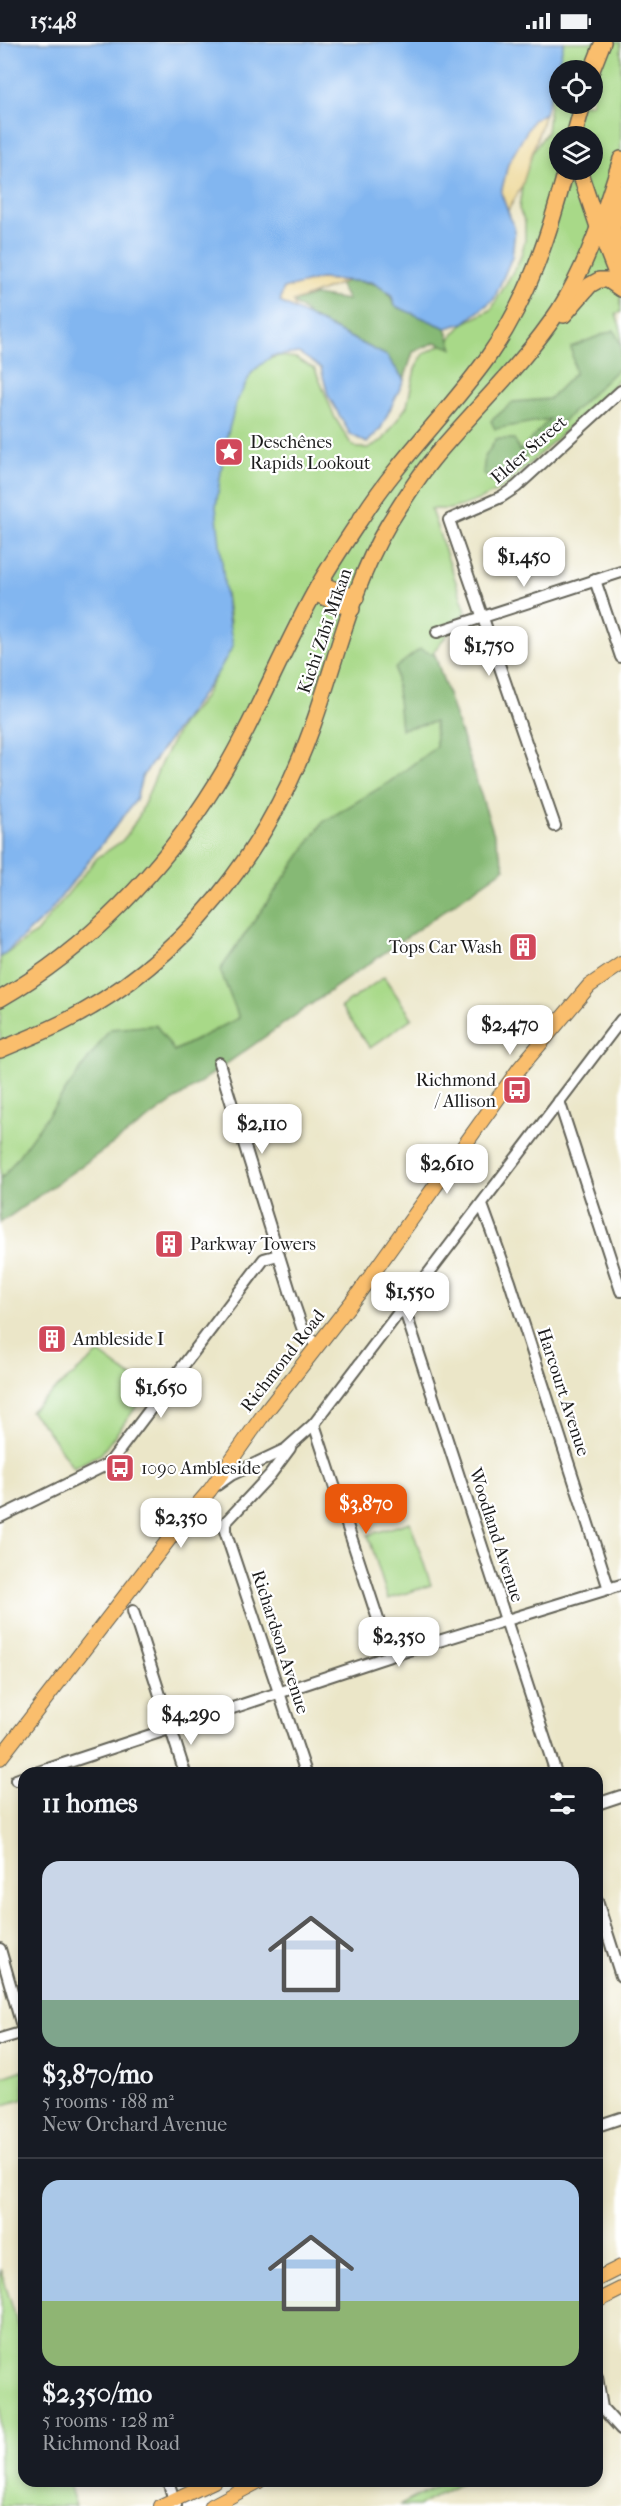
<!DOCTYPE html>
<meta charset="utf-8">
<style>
body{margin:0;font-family:"IM FELL French Canon",serif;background:#20242c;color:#f1f3f6;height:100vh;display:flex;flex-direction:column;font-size:22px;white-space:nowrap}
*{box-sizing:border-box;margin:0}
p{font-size:20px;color:#9ea1a6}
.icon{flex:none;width:33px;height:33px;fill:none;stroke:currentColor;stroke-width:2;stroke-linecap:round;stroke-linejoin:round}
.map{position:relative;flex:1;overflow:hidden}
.side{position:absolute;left:18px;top:1725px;width:585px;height:720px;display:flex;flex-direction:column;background:#171b24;border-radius:18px;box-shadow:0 3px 9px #0003}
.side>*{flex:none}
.buttons{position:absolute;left:549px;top:18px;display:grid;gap:12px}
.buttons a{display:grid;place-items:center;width:54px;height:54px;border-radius:50%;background:#171b24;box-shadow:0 3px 9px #0003;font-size:30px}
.price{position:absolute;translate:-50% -51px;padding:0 14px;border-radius:12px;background:#fff;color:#222;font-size:20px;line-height:39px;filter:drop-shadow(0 2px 3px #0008)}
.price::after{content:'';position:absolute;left:50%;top:36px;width:18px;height:14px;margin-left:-9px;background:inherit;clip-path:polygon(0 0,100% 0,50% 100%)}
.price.current{background:#ea580c;color:#fff}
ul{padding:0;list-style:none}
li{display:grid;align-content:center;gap:12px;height:318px;padding:0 24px}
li+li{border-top:2px solid #363941}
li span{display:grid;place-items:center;height:186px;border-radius:18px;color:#555}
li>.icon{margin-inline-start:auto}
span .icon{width:108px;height:108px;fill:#fffc;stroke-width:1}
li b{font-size:26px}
h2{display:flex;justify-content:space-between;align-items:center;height:72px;padding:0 24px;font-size:26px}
.status{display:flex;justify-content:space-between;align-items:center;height:42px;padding:0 30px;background:#171b24;direction:ltr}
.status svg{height:16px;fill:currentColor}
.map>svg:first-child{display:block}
</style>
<div class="status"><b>15:48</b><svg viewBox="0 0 49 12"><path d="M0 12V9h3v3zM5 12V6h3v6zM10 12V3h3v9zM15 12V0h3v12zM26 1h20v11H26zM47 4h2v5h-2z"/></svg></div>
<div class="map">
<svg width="621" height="2464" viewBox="0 0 621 2464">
<rect width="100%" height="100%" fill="#fff"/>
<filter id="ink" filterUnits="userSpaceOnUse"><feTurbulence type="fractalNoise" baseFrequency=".0167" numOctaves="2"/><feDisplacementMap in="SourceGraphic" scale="12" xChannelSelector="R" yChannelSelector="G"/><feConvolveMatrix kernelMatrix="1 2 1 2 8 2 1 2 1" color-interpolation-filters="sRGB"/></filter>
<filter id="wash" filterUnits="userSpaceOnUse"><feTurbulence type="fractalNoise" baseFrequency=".008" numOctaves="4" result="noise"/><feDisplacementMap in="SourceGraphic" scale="24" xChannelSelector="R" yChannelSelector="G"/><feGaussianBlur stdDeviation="1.35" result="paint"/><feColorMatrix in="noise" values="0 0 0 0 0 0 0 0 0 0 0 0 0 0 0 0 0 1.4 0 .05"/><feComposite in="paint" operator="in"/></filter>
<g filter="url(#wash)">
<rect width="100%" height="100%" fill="#ebe6c8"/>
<g fill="#a8d988" stroke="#627a52" stroke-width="1.5" fill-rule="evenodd">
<path d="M563,0H621V270L616,272L621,287V336L508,442C493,453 468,463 450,467C444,468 438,466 431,468L466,569L434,609L436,705L388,741L239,976L174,1009L0,1136V916L36,891L97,816L122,799L127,793L139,774L162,719L181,683L203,657L221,624L230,581L226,552L220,534L213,429L241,342L265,318L279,314L296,316L315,327L335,376L351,402L357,406H368L383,398L407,364L415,327L421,316L425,311L447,300L464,281L491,268L520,217L525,199V180L519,167L523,137L532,111L547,90L553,37ZM560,28H592V62H560ZM560,94H592V128H560Z"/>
<path d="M384,935L412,976L370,1006L341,965Z"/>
<path d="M99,1311L149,1348L101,1412L73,1426L45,1385L30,1369Z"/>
<path d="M410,1480L431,1543L388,1557L368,1493Z"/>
<path d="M23,2028L24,2057L0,2064V2036Z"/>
<path d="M0,2226L24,2301V2439H68L76,2464H0Z"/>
<path d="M446,2439H465L418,2464H399Z"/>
</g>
<g fill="#86b974" stroke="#516a48" stroke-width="1.5">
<path d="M347,239C370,240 386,240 395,264L446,286L453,307L436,300L413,310L404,338L387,314L311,275L293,260L314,253L348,258L339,242Z"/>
<path d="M614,288L621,304V324L527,414L494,441L483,431L485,415L496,397H514L520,409L550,377L495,387L491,379L513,360L549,357L575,331L571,305Z"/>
<path d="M420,607L435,613L505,826L0,1181V1136L4,1134L110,987L156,983L174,1009L239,976L220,928L323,780L388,741L436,705L435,680L401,687L395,626Z"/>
</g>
<g fill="#eeda9e" stroke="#857b5d" stroke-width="1.5">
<path d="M545,71L522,144L507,170L501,151L508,121L533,78Z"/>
<path d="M320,237L347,239L293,260L296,269L280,260L283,247Z"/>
</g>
<path fill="#82b6f0" stroke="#4f6986" stroke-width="1.5" d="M0,0H564L545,71L533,78L508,122L501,151L515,188L512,215L494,257L464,281L446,286L395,264L391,252L372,240L320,237L283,247L280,260L387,314L404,338L381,386L367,401L350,392L328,353L321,326L299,311L272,314L252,330L236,361L225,402L216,465L228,576L233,604L218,630L142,735L136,758L47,873L0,916Z"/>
</g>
<g filter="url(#ink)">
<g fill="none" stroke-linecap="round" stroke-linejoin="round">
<g stroke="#646358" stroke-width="14">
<g id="minor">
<path d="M595,538L621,615"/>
<path d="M437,590L621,530"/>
<path d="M555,784L449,478L501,455L516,445L621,349"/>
<path d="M219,1021L294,1262L303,1288L317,1304"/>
<path d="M559,1059L621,1249"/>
<path d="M482,1163L510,1240L609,1547"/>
<path d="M404,1266L556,1731"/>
<path d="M314,1382L390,1614"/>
<path d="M290,1406L270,1433L225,1481V1489L306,1731"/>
<path d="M217,1443L231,1433L286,1407L314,1382L621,978"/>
<path d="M0,1475L104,1424L111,1419L264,1217L278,1213"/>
<path d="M133,1569L185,1731"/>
<path d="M36,1731L390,1614L621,1543"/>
<path d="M16,1738L24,1735"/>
<path d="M597,1762L621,1754"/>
<path d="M597,1859L621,1934"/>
<path d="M0,1907L24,1991"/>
<path d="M0,1997L24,1990"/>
<path d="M597,2084L621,2076"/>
<path d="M597,2335L602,2366L621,2387"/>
<path d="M168,2439L176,2464"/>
</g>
</g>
<g stroke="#646358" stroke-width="16">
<g id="major">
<path d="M0,1716L180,1483L210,1448L261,1376L358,1252L519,1027L589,944L621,922"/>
<path d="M597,2237L621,2225"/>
<path d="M597,2259L621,2247"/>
<path d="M161,2464L214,2439"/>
<path d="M212,2464L259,2439"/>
</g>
</g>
<g stroke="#646358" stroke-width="18">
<g id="highway">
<path d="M592,28L603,0"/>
<path d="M574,94L583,62"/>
<path d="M579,128L598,185L621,244"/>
<path d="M617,217L613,185L621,151"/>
<path d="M564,273L590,243L599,238H608L621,247"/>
<path d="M352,567L321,554L317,546L326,544L356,556"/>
<path d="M0,957C88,906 163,828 216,742C255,679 281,610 317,546C331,521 348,496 364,472C400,416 449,370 488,315C528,258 549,194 566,128"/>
<path d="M0,1008C21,999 42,991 62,981C182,922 269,808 313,683C336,619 353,541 388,483C402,461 415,439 432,418C474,367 523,323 559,268C588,222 605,168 621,117"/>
</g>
</g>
<use href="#minor" stroke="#fff" stroke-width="10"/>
<use href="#major" stroke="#fabe6d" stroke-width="14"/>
<use href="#highway" stroke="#fabe6d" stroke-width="15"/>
</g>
</g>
<defs>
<g id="sight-square" transform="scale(1.5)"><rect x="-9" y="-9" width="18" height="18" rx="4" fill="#d1495b" stroke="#fff"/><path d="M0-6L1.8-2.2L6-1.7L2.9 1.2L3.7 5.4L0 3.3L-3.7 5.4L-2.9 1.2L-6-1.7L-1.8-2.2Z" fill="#fff"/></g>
<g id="building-square" transform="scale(1.5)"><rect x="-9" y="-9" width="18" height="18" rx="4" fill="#d1495b" stroke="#fff"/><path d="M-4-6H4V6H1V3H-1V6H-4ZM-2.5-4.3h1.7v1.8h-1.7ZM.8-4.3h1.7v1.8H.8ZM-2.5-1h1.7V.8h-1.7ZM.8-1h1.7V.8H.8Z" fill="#fff"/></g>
<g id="bus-square" transform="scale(1.5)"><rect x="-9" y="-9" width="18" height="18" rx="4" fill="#d1495b" stroke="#fff"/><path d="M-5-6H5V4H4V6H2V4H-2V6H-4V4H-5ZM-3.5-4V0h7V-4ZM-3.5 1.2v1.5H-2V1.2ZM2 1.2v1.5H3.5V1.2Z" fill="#fff"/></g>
</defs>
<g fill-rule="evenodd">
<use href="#sight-square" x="229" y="410"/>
<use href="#building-square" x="523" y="905"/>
<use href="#bus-square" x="517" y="1048"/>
<use href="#building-square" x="169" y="1202"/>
<use href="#building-square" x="52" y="1297"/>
<use href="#bus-square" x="120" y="1426"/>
</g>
<g text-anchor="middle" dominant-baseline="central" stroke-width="4.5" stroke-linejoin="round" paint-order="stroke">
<g font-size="18" fill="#1c1c1c" stroke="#fff" text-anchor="start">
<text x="250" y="400">Deschênes<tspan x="250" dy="21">Rapids Lookout</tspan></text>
<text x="502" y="905" text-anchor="end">Tops Car Wash</text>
<text x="496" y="1038" text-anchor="end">Richmond<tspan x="496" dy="21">/ Allison</tspan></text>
<text x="190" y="1202">Parkway Towers</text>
<text x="73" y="1297">Ambleside I</text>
<text x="141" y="1426">1090 Ambleside</text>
</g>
<g font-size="18" fill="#1c1c1c" stroke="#fff">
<text transform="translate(529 408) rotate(-41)">Elder Street</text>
<text transform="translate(325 589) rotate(-71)">Kichi Zībī Mīkan</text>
<text transform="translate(283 1319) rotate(-52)">Richmond Road</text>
<text transform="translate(563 1350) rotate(72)">Harcourt Avenue</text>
<text transform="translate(496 1493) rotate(72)">Woodland Avenue</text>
<text transform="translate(280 1600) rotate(72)">Richardson Avenue</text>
</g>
</g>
</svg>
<div class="buttons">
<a><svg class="icon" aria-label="locate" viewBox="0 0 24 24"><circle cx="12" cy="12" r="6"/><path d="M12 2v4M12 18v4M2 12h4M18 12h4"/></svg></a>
<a><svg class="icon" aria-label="layers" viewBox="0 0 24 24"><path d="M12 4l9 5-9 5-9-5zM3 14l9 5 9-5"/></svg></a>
</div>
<b class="price" style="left:524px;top:546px">$1,450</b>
<b class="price" style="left:489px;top:635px">$1,750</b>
<b class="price" style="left:510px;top:1014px">$2,470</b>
<b class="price" style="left:262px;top:1113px">$2,110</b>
<b class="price" style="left:447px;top:1153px">$2,610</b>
<b class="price" style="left:410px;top:1281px">$1,550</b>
<b class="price" style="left:161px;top:1377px">$1,650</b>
<b class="price current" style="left:366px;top:1493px">$3,870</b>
<b class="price" style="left:181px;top:1507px">$2,350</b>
<b class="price" style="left:399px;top:1626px">$2,350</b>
<b class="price" style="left:191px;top:1704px">$4,290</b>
<section class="side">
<h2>11 homes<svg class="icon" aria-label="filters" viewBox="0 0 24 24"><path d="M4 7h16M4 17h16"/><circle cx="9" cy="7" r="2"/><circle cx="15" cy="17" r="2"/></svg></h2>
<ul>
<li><span style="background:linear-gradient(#c9d6e8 75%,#7fa58c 0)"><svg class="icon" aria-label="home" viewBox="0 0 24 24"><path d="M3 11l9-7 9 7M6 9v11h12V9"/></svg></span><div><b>$3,870/mo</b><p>5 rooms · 188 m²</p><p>New Orchard Avenue</p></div></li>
<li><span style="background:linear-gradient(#a9c7e8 65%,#8fb573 0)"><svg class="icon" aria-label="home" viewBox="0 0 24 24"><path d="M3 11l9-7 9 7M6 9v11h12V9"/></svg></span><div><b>$2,350/mo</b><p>5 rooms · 128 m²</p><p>Richmond Road</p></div></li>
</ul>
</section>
</div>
